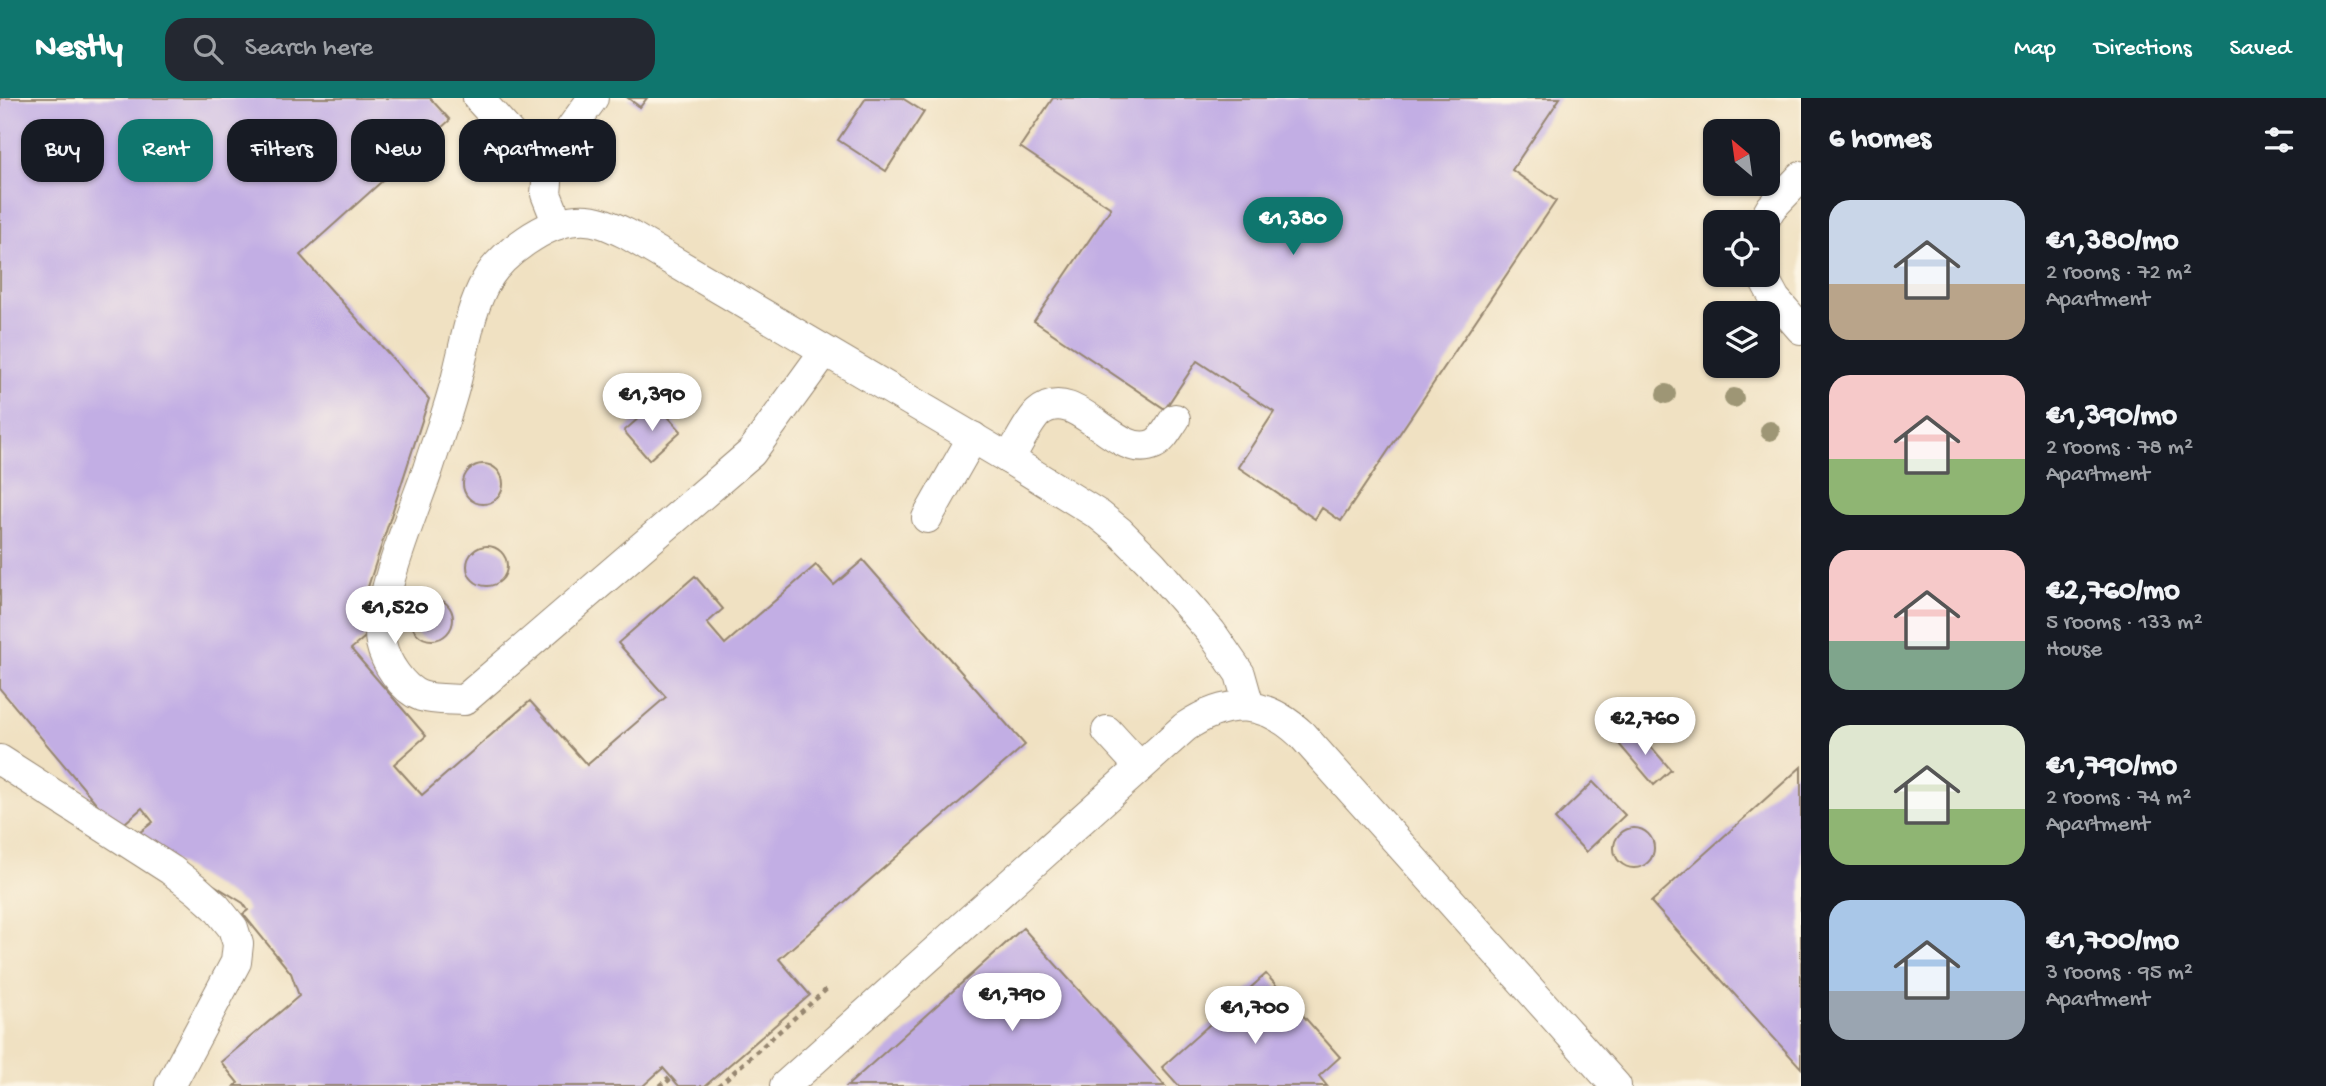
<!DOCTYPE html>
<meta charset="utf-8">
<style>
body{margin:0;font-family:"Gochi Hand",sans-serif;background:#242831;color:#f1f3f6;height:100vh;display:flex;flex-direction:column;font-size:26px;white-space:nowrap}
*{box-sizing:border-box;margin:0}
p{font-size:23px;color:#9ea1a6}
.icon{flex:none;width:38px;height:38px;fill:none;stroke:currentColor;stroke-width:2;stroke-linecap:round;stroke-linejoin:round}
.map{position:relative;flex:1;overflow:hidden}
.panel{display:flex;flex-direction:column;background:#171b24;width:525px}
.panel>*{flex:none}
.guide{position:absolute;left:21px;top:21px;width:665px;height:63px;display:flex;gap:14px}
.needle{width:46px;rotate:331deg}
.tools{position:absolute;left:1703px;top:21px;display:grid;gap:14px}
.tools a{display:grid;place-items:center;width:77px;height:77px;border-radius:14px;background:#171b24;box-shadow:0 2px 5px #0004;font-size:35px}
.price{position:absolute;translate:-50% -60px;padding:0 16px;border-radius:24px;background:#fff;color:#222;font-size:23px;line-height:46px;filter:drop-shadow(0 2px 4px #0008)}
.price::after{content:'';position:absolute;left:50%;top:42px;width:21px;height:16px;margin-left:-10px;background:inherit;clip-path:polygon(0 0,100% 0,50% 100%)}
.price.selected{background:#0f766e;color:#fff}
ul{padding:0;list-style:none}
li{display:flex;align-items:center;gap:21px;height:175px;padding:0 28px}
li span{display:grid;place-items:center;flex:none;width:196px;height:140px;border-radius:21px;color:#555}
li>.icon{margin-inline-start:auto}
span .icon{width:84px;height:84px;fill:#fffc;stroke-width:1}
li b{font-size:30px}
h2{display:flex;justify-content:space-between;align-items:center;height:84px;padding:0 28px;font-size:30px}
.pill{padding:0 24px;border-radius:21px;background:#171b24;box-shadow:0 2px 5px #0004;font-size:24px;line-height:63px}
.pill.selected{background:#0f766e;color:#fff}
header{display:flex;align-items:center;gap:42px;box-sizing:border-box;height:98px;padding:0 35px;background:#0f766e;color:#fff}
header strong{font-size:33px}
nav{display:flex;gap:38px;margin-inline-start:auto;font-size:24px}
.search{width:490px;height:63px;background:#242831;display:flex;align-items:center;gap:18px;box-sizing:border-box;padding:0 24px;border-radius:21px;color:#9ea1a6;font-size:26px}
main{display:flex;flex:1;min-height:0}
.map>svg:first-child{display:block}
</style>
<header>
<strong>Nestly</strong>
<div class="search"><svg class="icon" aria-label="search" viewBox="0 0 24 24"><circle cx="10" cy="10" r="6"/><path d="M15 15l6 6"/></svg>Search here</div>
<nav><a>Map</a><a>Directions</a><a>Saved</a></nav>
</header>
<main>
<div class="map">
<svg width="1801" height="988" viewBox="0 0 1801 988">
<rect width="100%" height="100%" fill="#fcf5e5"/>
<filter id="ink" filterUnits="userSpaceOnUse"><feTurbulence type="fractalNoise" baseFrequency=".0143" numOctaves="2"/><feDisplacementMap in="SourceGraphic" scale="14" xChannelSelector="R" yChannelSelector="G"/><feConvolveMatrix kernelMatrix="1 2 1 2 8 2 1 2 1" color-interpolation-filters="sRGB"/></filter>
<filter id="wash" filterUnits="userSpaceOnUse"><feTurbulence type="fractalNoise" baseFrequency=".00686" numOctaves="4" result="noise"/><feDisplacementMap in="SourceGraphic" scale="28" xChannelSelector="R" yChannelSelector="G"/><feGaussianBlur stdDeviation="1.57" result="paint"/><feColorMatrix in="noise" values="0 0 0 0 0 0 0 0 0 0 0 0 0 0 0 0 0 1.4 0 .05"/><feComposite in="paint" operator="in"/></filter>
<g filter="url(#wash)">
<rect width="100%" height="100%" fill="#f0e1c2"/>
<g id="blocks">
<g fill="#c2aee4">
<path d="M0,0H430L450,22L300,157L429,301L367,492L375,500L371,534L351,551L426,638L394,666L422,697L530,603L587,667L666,599L618,545L695,478L723,511L707,525L725,546L816,467L834,487L863,462L1025,647L779,861L810,897L705,988H679L663,970L643,988H235L238,985L221,964L299,898L291,875L243,816L248,812L243,805L135,738L153,724L142,710L118,731L0,591Z"/>
<path d="M628,0H647L640,9Z"/>
<path d="M866,0H902L924,14L886,73L838,42Z"/>
<path d="M1053,0H1560L1512,72L1556,103L1341,423L1322,410L1315,421L1238,369L1274,314L1197,263L1165,311L1034,223L1111,110L1020,49Z"/>
<path d="M649,311L656,318L662,312L681,333L649,362L624,333Z"/>
<circle cx="483" cy="386" r="20"/>
<circle cx="487" cy="468" r="20"/>
<circle cx="432" cy="521" r="21"/>
<path d="M1636,631L1671,672L1654,687L1619,646Z"/>
<path d="M1801,669V970L1651,804Z"/>
<path d="M1593,684L1625,717L1586,754L1555,721Z"/>
<circle cx="1634" cy="750" r="20"/>
<path d="M1023,830L1165,988H847Z"/>
<path d="M1266,876L1340,959L1319,978L1327,988H1179L1162,969Z"/>
</g>
</g>
</g>
<g filter="url(#ink)">
<use href="#blocks" fill-opacity="0" stroke="#968670" stroke-width="2"/>
<g fill="none" stroke-linecap="round" stroke-linejoin="round">
<g stroke="#968670" stroke-width="32">
<g id="minor">
<path d="M478,0L516,42L552,55"/>
<path d="M1763,124L1771,110L1801,79"/>
<path d="M558,126L546,96L549,61L593,0"/>
<path d="M1762,177L1775,201L1801,231"/>
<path d="M825,253L751,355L464,602C451,601 433,602 421,598C402,591 385,564 381,545C373,509 415,409 428,371C438,339 451,307 458,274C466,243 470,212 486,183C501,156 546,124 577,122C595,120 611,128 627,136L1009,361L1099,417L1120,434L1152,466L1211,534L1240,576L1249,608"/>
<path d="M1009,361C1016,350 1029,323 1038,315C1076,282 1115,364 1154,346C1163,342 1169,329 1175,321"/>
<path d="M927,420L973,339"/>
<path d="M1107,633L1140,669"/>
<path d="M0,662L171,772L197,792L216,809L233,830L238,846L236,864L170,988"/>
<path d="M785,988L1185,629C1228,600 1264,601 1302,637L1616,988"/>
</g>
</g>
<g stroke="#968670" stroke-width="4.5" stroke-dasharray="5 5" stroke-linecap="butt">
<path d="M659,988L667,981L673,988"/>
<path d="M718,988L828,890"/>
</g>
<use href="#minor" stroke="#fff" stroke-width="30"/>
</g>
<g fill="#9e9675">
<circle cx="1666" cy="296" r="10"/>
<circle cx="1734" cy="300" r="10"/>
<circle cx="1770" cy="333" r="10"/>
</g>
</g>
</svg>
<div class="tools">
<a><svg class="needle" viewBox="-14 -14 28 28"><path d="M0-13l5 13h-10z" fill="#e53935"/><path d="M0 13l5-13h-10z" fill="#9ea1a6"/></svg></a>
<a><svg class="icon" aria-label="locate" viewBox="0 0 24 24"><circle cx="12" cy="12" r="6"/><path d="M12 2v4M12 18v4M2 12h4M18 12h4"/></svg></a>
<a><svg class="icon" aria-label="layers" viewBox="0 0 24 24"><path d="M12 4l9 5-9 5-9-5zM3 14l9 5 9-5"/></svg></a>
</div>
<b class="price selected" style="left:1293px;top:159px">€1,380</b>
<b class="price" style="left:652px;top:335px">€1,390</b>
<b class="price" style="left:395px;top:548px">€1,520</b>
<b class="price" style="left:1645px;top:659px">€2,760</b>
<b class="price" style="left:1012px;top:935px">€1,790</b>
<b class="price" style="left:1255px;top:948px">€1,700</b>
<div class="guide">
<a class="pill">Buy</a>
<a class="pill selected">Rent</a>
<a class="pill">Filters</a>
<a class="pill">New</a>
<a class="pill">Apartment</a>
</div>
</div>
<section class="panel">
<h2>6 homes<svg class="icon" aria-label="filters" viewBox="0 0 24 24"><path d="M4 7h16M4 17h16"/><circle cx="9" cy="7" r="2"/><circle cx="15" cy="17" r="2"/></svg></h2>
<ul>
<li><span style="background:linear-gradient(#c9d6e8 60%,#b9a48a 0)"><svg class="icon" aria-label="home" viewBox="0 0 24 24"><path d="M3 11l9-7 9 7M6 9v11h12V9"/></svg></span><div><b>€1,380/mo</b><p>2 rooms · 72 m²</p><p>Apartment</p></div></li>
<li><span style="background:linear-gradient(#f6c9c9 60%,#8fb573 0)"><svg class="icon" aria-label="home" viewBox="0 0 24 24"><path d="M3 11l9-7 9 7M6 9v11h12V9"/></svg></span><div><b>€1,390/mo</b><p>2 rooms · 78 m²</p><p>Apartment</p></div></li>
<li><span style="background:linear-gradient(#f6c9c9 65%,#7fa58c 0)"><svg class="icon" aria-label="home" viewBox="0 0 24 24"><path d="M3 11l9-7 9 7M6 9v11h12V9"/></svg></span><div><b>€2,760/mo</b><p>5 rooms · 133 m²</p><p>House</p></div></li>
<li><span style="background:linear-gradient(#dfe7d0 60%,#8fb573 0)"><svg class="icon" aria-label="home" viewBox="0 0 24 24"><path d="M3 11l9-7 9 7M6 9v11h12V9"/></svg></span><div><b>€1,790/mo</b><p>2 rooms · 74 m²</p><p>Apartment</p></div></li>
<li><span style="background:linear-gradient(#a9c7e8 65%,#9aa5b1 0)"><svg class="icon" aria-label="home" viewBox="0 0 24 24"><path d="M3 11l9-7 9 7M6 9v11h12V9"/></svg></span><div><b>€1,700/mo</b><p>3 rooms · 95 m²</p><p>Apartment</p></div></li>
</ul>
</section>
</main>
